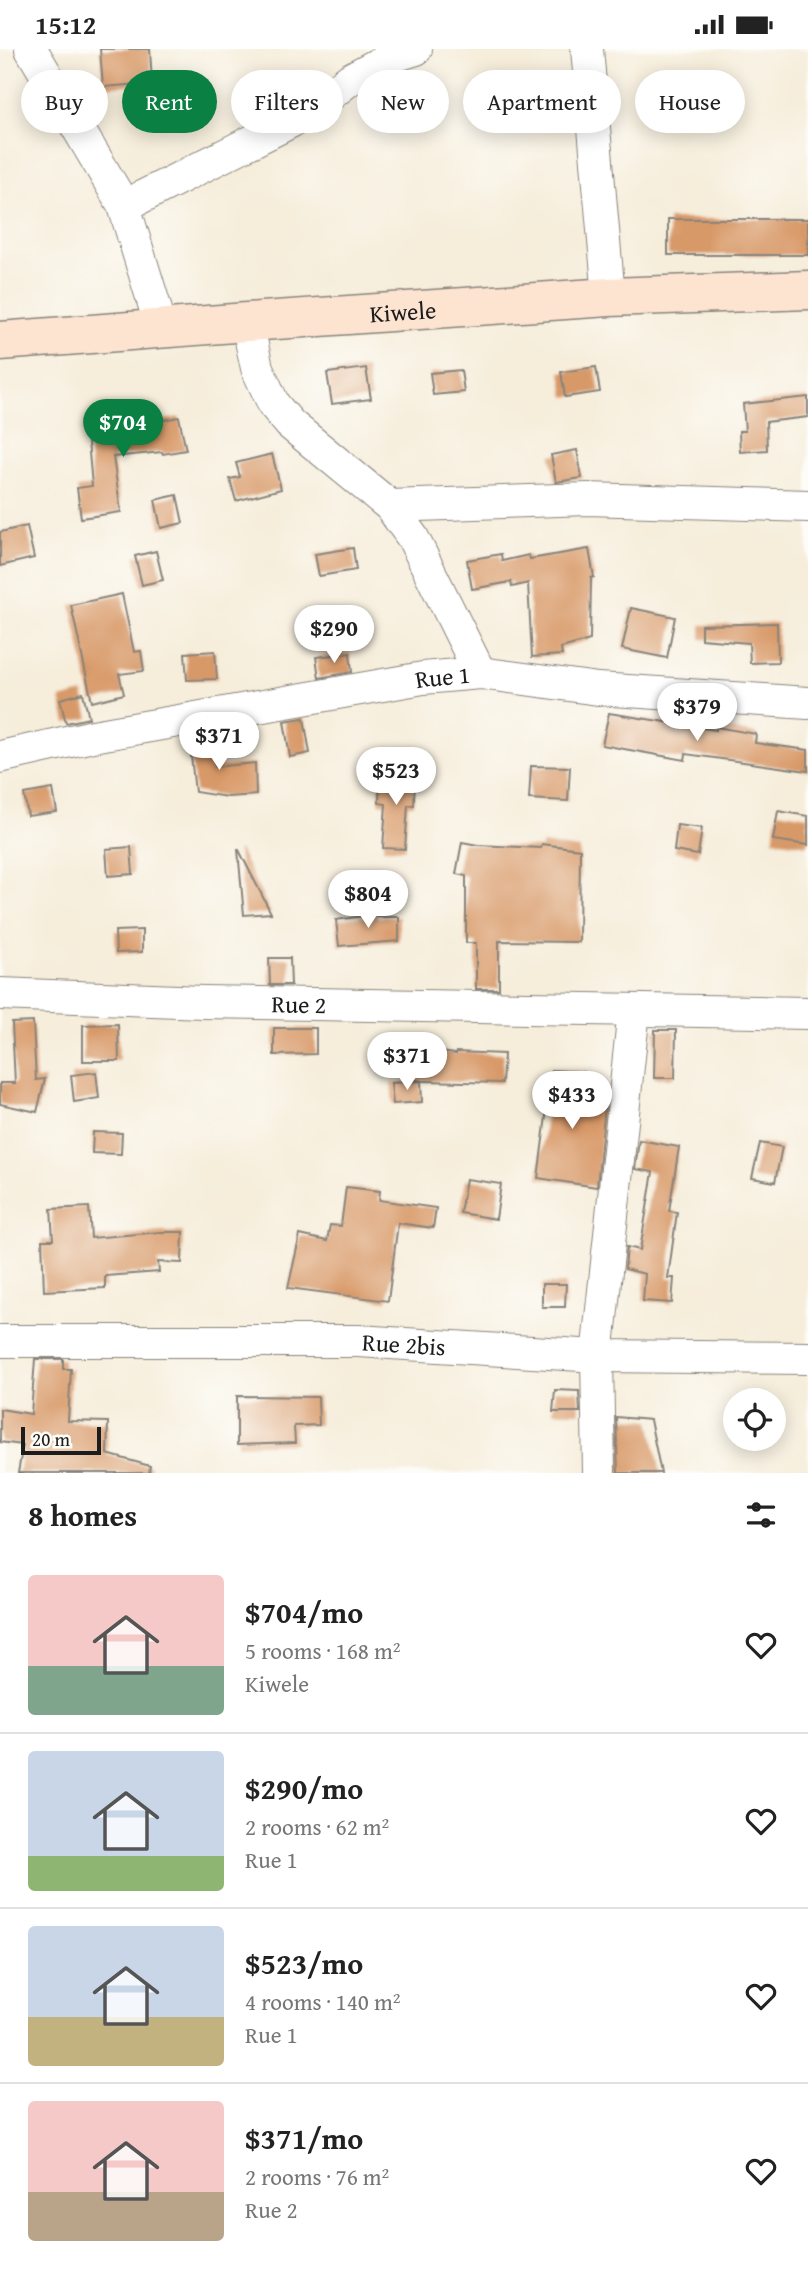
<!DOCTYPE html>
<meta charset="utf-8">
<style>
body{margin:0;font-family:"Gentium Book Plus",serif;background:#f2f2f2;color:#222;height:100vh;display:flex;flex-direction:column;font-size:26px;white-space:nowrap}
*{box-sizing:border-box;margin:0}
p{font-size:23px;color:#767676}
.icon{flex:none;width:38px;height:38px;fill:none;stroke:currentColor;stroke-width:2;stroke-linecap:round;stroke-linejoin:round}
.map{position:relative;height:1424px;overflow:hidden}
.sheet{display:flex;flex-direction:column;background:#fff;flex:1}
.sheet>*{flex:none}
.top-card{position:absolute;left:21px;top:21px;width:766px;height:63px;display:flex;gap:14px}
.tools{position:absolute;left:723px;top:1339px;display:grid;gap:14px}
.tools a{display:grid;place-items:center;width:63px;height:63px;border-radius:50%;background:#fff;box-shadow:0 4px 18px #0003;font-size:35px}
.scale{position:absolute;left:21px;bottom:18px;width:80px;box-sizing:border-box;padding-left:7px;border:4px solid #1c1c1c;border-top:0;font-size:19px;line-height:24px;white-space:nowrap;color:#1c1c1c;-webkit-text-stroke:5px #fdfcf7;paint-order:stroke}
.price{position:absolute;translate:-50% -60px;padding:0 16px;border-radius:24px;background:#fff;color:#222;font-size:23px;line-height:46px;filter:drop-shadow(0 2px 4px #0008)}
.price::after{content:'';position:absolute;left:50%;top:42px;width:21px;height:16px;margin-left:-10px;background:inherit;clip-path:polygon(0 0,100% 0,50% 100%)}
.price.on{background:#0b8043;color:#fff}
ul{padding:0;list-style:none}
li{display:flex;align-items:center;gap:21px;height:175px;padding:0 28px}
li+li{border-top:2px solid #e0e0e0}
li span{display:grid;place-items:center;flex:none;width:196px;height:140px;border-radius:7px;color:#555}
li>.icon{margin-inline-start:auto}
span .icon{width:84px;height:84px;fill:#fffc;stroke-width:1}
li b{font-size:30px}
h2{display:flex;justify-content:space-between;align-items:center;height:84px;padding:0 28px;font-size:30px}
.pill{padding:0 24px;border-radius:32px;background:#fff;box-shadow:0 4px 18px #0003;font-size:24px;line-height:63px}
.pill.on{background:#0b8043;color:#fff}
.status{display:flex;justify-content:space-between;align-items:center;height:49px;padding:0 35px;background:#fff;direction:ltr}
.status svg{height:19px;fill:currentColor}
.map>svg:first-child{display:block}
</style>
<div class="status"><b>15:12</b><svg viewBox="0 0 49 12"><path d="M0 12V9h3v3zM5 12V6h3v6zM10 12V3h3v9zM15 12V0h3v12zM26 1h20v11H26zM47 4h2v5h-2z"/></svg></div>
<div class="map">
<svg width="808" height="1424" viewBox="0 0 808 1424">
<rect width="100%" height="100%" fill="#fdfcf7"/>
<filter id="ink" filterUnits="userSpaceOnUse"><feTurbulence type="fractalNoise" baseFrequency=".0143" numOctaves="2"/><feDisplacementMap in="SourceGraphic" scale="14" xChannelSelector="R" yChannelSelector="G"/><feConvolveMatrix kernelMatrix="1 2 1 2 8 2 1 2 1" color-interpolation-filters="sRGB"/></filter>
<filter id="wash" filterUnits="userSpaceOnUse"><feTurbulence type="fractalNoise" baseFrequency=".00686" numOctaves="4" result="noise"/><feDisplacementMap in="SourceGraphic" scale="28" xChannelSelector="R" yChannelSelector="G"/><feGaussianBlur stdDeviation="1.57" result="paint"/><feColorMatrix in="noise" values="0 0 0 0 0 0 0 0 0 0 0 0 0 0 0 0 0 1.4 0 .05"/><feComposite in="paint" operator="in"/></filter>
<g filter="url(#wash)">
<rect width="100%" height="100%" fill="#f6edda"/>
<g id="blocks">
<g fill="#d89967">
<path d="M100,0H150L152,34L103,38Z"/>
<rect x="668" y="170" width="140" height="36"/>
<path d="M596,318L600,343L565,348L561,323Z"/>
<path d="M366,319L371,350L332,355L327,324Z"/>
<path d="M461,321L464,343L433,346L430,324Z"/>
<path d="M808,348V368L766,373L767,401L740,403L739,382H745L743,355Z"/>
<path d="M179,368L186,401L163,405L162,403L113,408L121,463L81,469L77,439L92,437L87,381L145,375Z"/>
<path d="M577,401L582,429L556,433L551,406Z"/>
<path d="M272,405L281,440L236,452L230,430L240,428L236,414Z"/>
<path d="M177,446L183,474L161,479L155,451Z"/>
<path d="M27,477L34,509L0,517V483Z"/>
<path d="M353,499L356,521L319,527L315,505Z"/>
<path d="M589,500L594,528L591,529L590,591L561,599L562,606L532,608L528,534L512,538L511,533L472,540L467,511L501,505L502,512L529,506L530,510Z"/>
<path d="M156,502L163,531L142,536L135,507Z"/>
<path d="M122,545L134,603L141,602L144,622L119,625L124,645L92,653L71,556Z"/>
<path d="M631,559L675,568L667,609L622,600Z"/>
<path d="M777,574L778,613L750,614L749,594L701,590V576Z"/>
<path d="M215,602L217,630L187,631L185,604Z"/>
<path d="M350,604L352,623L319,629L316,608Z"/>
<path d="M83,644L89,669L66,674L60,650Z"/>
<path d="M609,664L716,681V678L756,685L755,694L808,701V722L686,705L685,711L602,696Z"/>
<path d="M304,669L310,704L290,708L284,672Z"/>
<path d="M211,685L215,718L255,714L256,746L227,748L195,743L189,689Z"/>
<path d="M531,717L570,718L568,752L529,750Z"/>
<path d="M380,725L415,726L414,756H408L405,800L383,799L386,755L379,754Z"/>
<path d="M53,740L57,763L28,767L24,745Z"/>
<path d="M778,762L808,767V796L773,791Z"/>
<path d="M677,776L702,779L698,806L674,802Z"/>
<path d="M462,793L478,796L541,799L542,795L580,800L579,893L499,892V940H476V894H466V827L456,825Z"/>
<path d="M131,798L133,825L108,827L106,800Z"/>
<path d="M238,801H239L271,864L244,866Z"/>
<path d="M377,865V868H399V892L339,897L336,871Z"/>
<path d="M142,881V903L116,904L115,882Z"/>
<path d="M269,909H290L291,936H270Z"/>
<path d="M33,973L36,1031L45,1030L37,1063L0,1055V1034H15L12,974Z"/>
<path d="M118,975L119,1012H83V976Z"/>
<path d="M274,979H316V1005L274,1006Z"/>
<path d="M655,981H676L675,1029H654Z"/>
<path d="M408,999L456,1005V1003L504,1005L502,1034L423,1032L404,1029Z"/>
<path d="M552,1021L584,1023L583,1031L597,1032L596,1054L605,1056L597,1138L538,1129Z"/>
<path d="M96,1023L99,1049L74,1053L71,1026Z"/>
<path d="M421,1032L422,1053L393,1055L391,1034Z"/>
<path d="M93,1083L122,1084L121,1105L92,1104Z"/>
<path d="M639,1091L679,1098L669,1162L677,1163L668,1229H674L672,1254L643,1252L645,1225L625,1220L627,1198L640,1201L653,1123L635,1120Z"/>
<path d="M760,1094L782,1098L775,1133L752,1129Z"/>
<path d="M466,1130L501,1135L496,1170L460,1164Z"/>
<path d="M346,1138L380,1142L379,1151L436,1159L433,1179L398,1174L388,1252L288,1239L300,1186L327,1192L330,1176L341,1177Z"/>
<path d="M89,1158L91,1189L161,1183H183L182,1214L158,1213L159,1223L105,1227V1239L44,1242L42,1191H53L51,1160Z"/>
<path d="M542,1235H566L565,1258H542Z"/>
<path d="M35,1310H63V1320H71L68,1372L108,1373L107,1405L150,1417L149,1424H18L23,1396L0,1393V1360L31,1365Z"/>
<path d="M555,1341L579,1342L580,1363H553Z"/>
<path d="M237,1347L318,1348L319,1376L294,1377L295,1394L237,1396Z"/>
<path d="M616,1368L650,1371L661,1424H618Z"/>
</g>
</g>
</g>
<g filter="url(#ink)">
<use href="#blocks" fill-opacity="0" stroke="#89847b" stroke-width="2"/>
<g fill="none" stroke-linecap="round" stroke-linejoin="round">
<g stroke="#89847b" stroke-width="34">
<g id="street">
<path d="M31,0L124,157L162,281"/>
<path d="M587,0L609,248"/>
<path d="M124,157L306,65L350,30L391,8L416,0"/>
<path d="M247,273L257,319L274,356L290,375L390,457L413,489L480,624"/>
<path d="M390,457L588,450L808,457"/>
<path id="s1" d="M0,708L93,687L423,629L480,624L598,640L808,654"/>
<path id="s2" d="M0,945L203,953L808,964"/>
<path id="s3" d="M0,1292H358L597,1307L808,1309"/>
<path d="M599,1424L597,1307L634,961"/>
</g>
</g>
<g stroke="#89847b" stroke-width="41">
<g id="secondary">
<path id="s4" d="M0,292L247,273L609,248L808,241"/>
</g>
</g>
<use href="#street" stroke="#fff" stroke-width="32"/>
<use href="#secondary" stroke="#fde4d1" stroke-width="38"/>
</g>
</g>
<g text-anchor="middle" dominant-baseline="central" stroke-width="5" stroke-linejoin="round" paint-order="stroke">
<g font-size="24" fill="#1c1c1c" stroke="#fdfcf7">
<text stroke="none"><textPath href="#s4" startOffset="404">Kiwele</textPath></text>
<text stroke="none"><textPath href="#s1" startOffset="450">Rue 1</textPath></text>
<text stroke="none"><textPath href="#s2" startOffset="299">Rue 2</textPath></text>
<text stroke="none"><textPath href="#s3" startOffset="404">Rue 2bis</textPath></text>
</g>
</g>
</svg>
<div class="tools">
<a><svg class="icon" aria-label="locate" viewBox="0 0 24 24"><circle cx="12" cy="12" r="6"/><path d="M12 2v4M12 18v4M2 12h4M18 12h4"/></svg></a>
</div>
<div class="scale">20 m</div>
<b class="price on" style="left:123px;top:410px">$704</b>
<b class="price" style="left:334px;top:616px">$290</b>
<b class="price" style="left:697px;top:694px">$379</b>
<b class="price" style="left:219px;top:723px">$371</b>
<b class="price" style="left:396px;top:758px">$523</b>
<b class="price" style="left:368px;top:881px">$804</b>
<b class="price" style="left:407px;top:1043px">$371</b>
<b class="price" style="left:572px;top:1082px">$433</b>
<div class="top-card">
<a class="pill">Buy</a>
<a class="pill on">Rent</a>
<a class="pill">Filters</a>
<a class="pill">New</a>
<a class="pill">Apartment</a>
<a class="pill">House</a>
</div>
</div>
<section class="sheet">
<h2>8 homes<svg class="icon" aria-label="filters" viewBox="0 0 24 24"><path d="M4 7h16M4 17h16"/><circle cx="9" cy="7" r="2"/><circle cx="15" cy="17" r="2"/></svg></h2>
<ul>
<li><span style="background:linear-gradient(#f6c9c9 65%,#7fa58c 0)"><svg class="icon" aria-label="home" viewBox="0 0 24 24"><path d="M3 11l9-7 9 7M6 9v11h12V9"/></svg></span><div><b>$704/mo</b><p>5 rooms · 168 m²</p><p>Kiwele</p></div><svg class="icon" aria-label="heart" viewBox="0 0 24 24"><path d="M12 20l-8-8c-3-5 5-10 8-4 3-6 11-1 8 4z"/></svg></li>
<li><span style="background:linear-gradient(#c9d6e8 75%,#8fb573 0)"><svg class="icon" aria-label="home" viewBox="0 0 24 24"><path d="M3 11l9-7 9 7M6 9v11h12V9"/></svg></span><div><b>$290/mo</b><p>2 rooms · 62 m²</p><p>Rue 1</p></div><svg class="icon" aria-label="heart" viewBox="0 0 24 24"><path d="M12 20l-8-8c-3-5 5-10 8-4 3-6 11-1 8 4z"/></svg></li>
<li><span style="background:linear-gradient(#c9d6e8 65%,#c2b280 0)"><svg class="icon" aria-label="home" viewBox="0 0 24 24"><path d="M3 11l9-7 9 7M6 9v11h12V9"/></svg></span><div><b>$523/mo</b><p>4 rooms · 140 m²</p><p>Rue 1</p></div><svg class="icon" aria-label="heart" viewBox="0 0 24 24"><path d="M12 20l-8-8c-3-5 5-10 8-4 3-6 11-1 8 4z"/></svg></li>
<li><span style="background:linear-gradient(#f6c9c9 65%,#b9a48a 0)"><svg class="icon" aria-label="home" viewBox="0 0 24 24"><path d="M3 11l9-7 9 7M6 9v11h12V9"/></svg></span><div><b>$371/mo</b><p>2 rooms · 76 m²</p><p>Rue 2</p></div><svg class="icon" aria-label="heart" viewBox="0 0 24 24"><path d="M12 20l-8-8c-3-5 5-10 8-4 3-6 11-1 8 4z"/></svg></li>
</ul>
</section>
